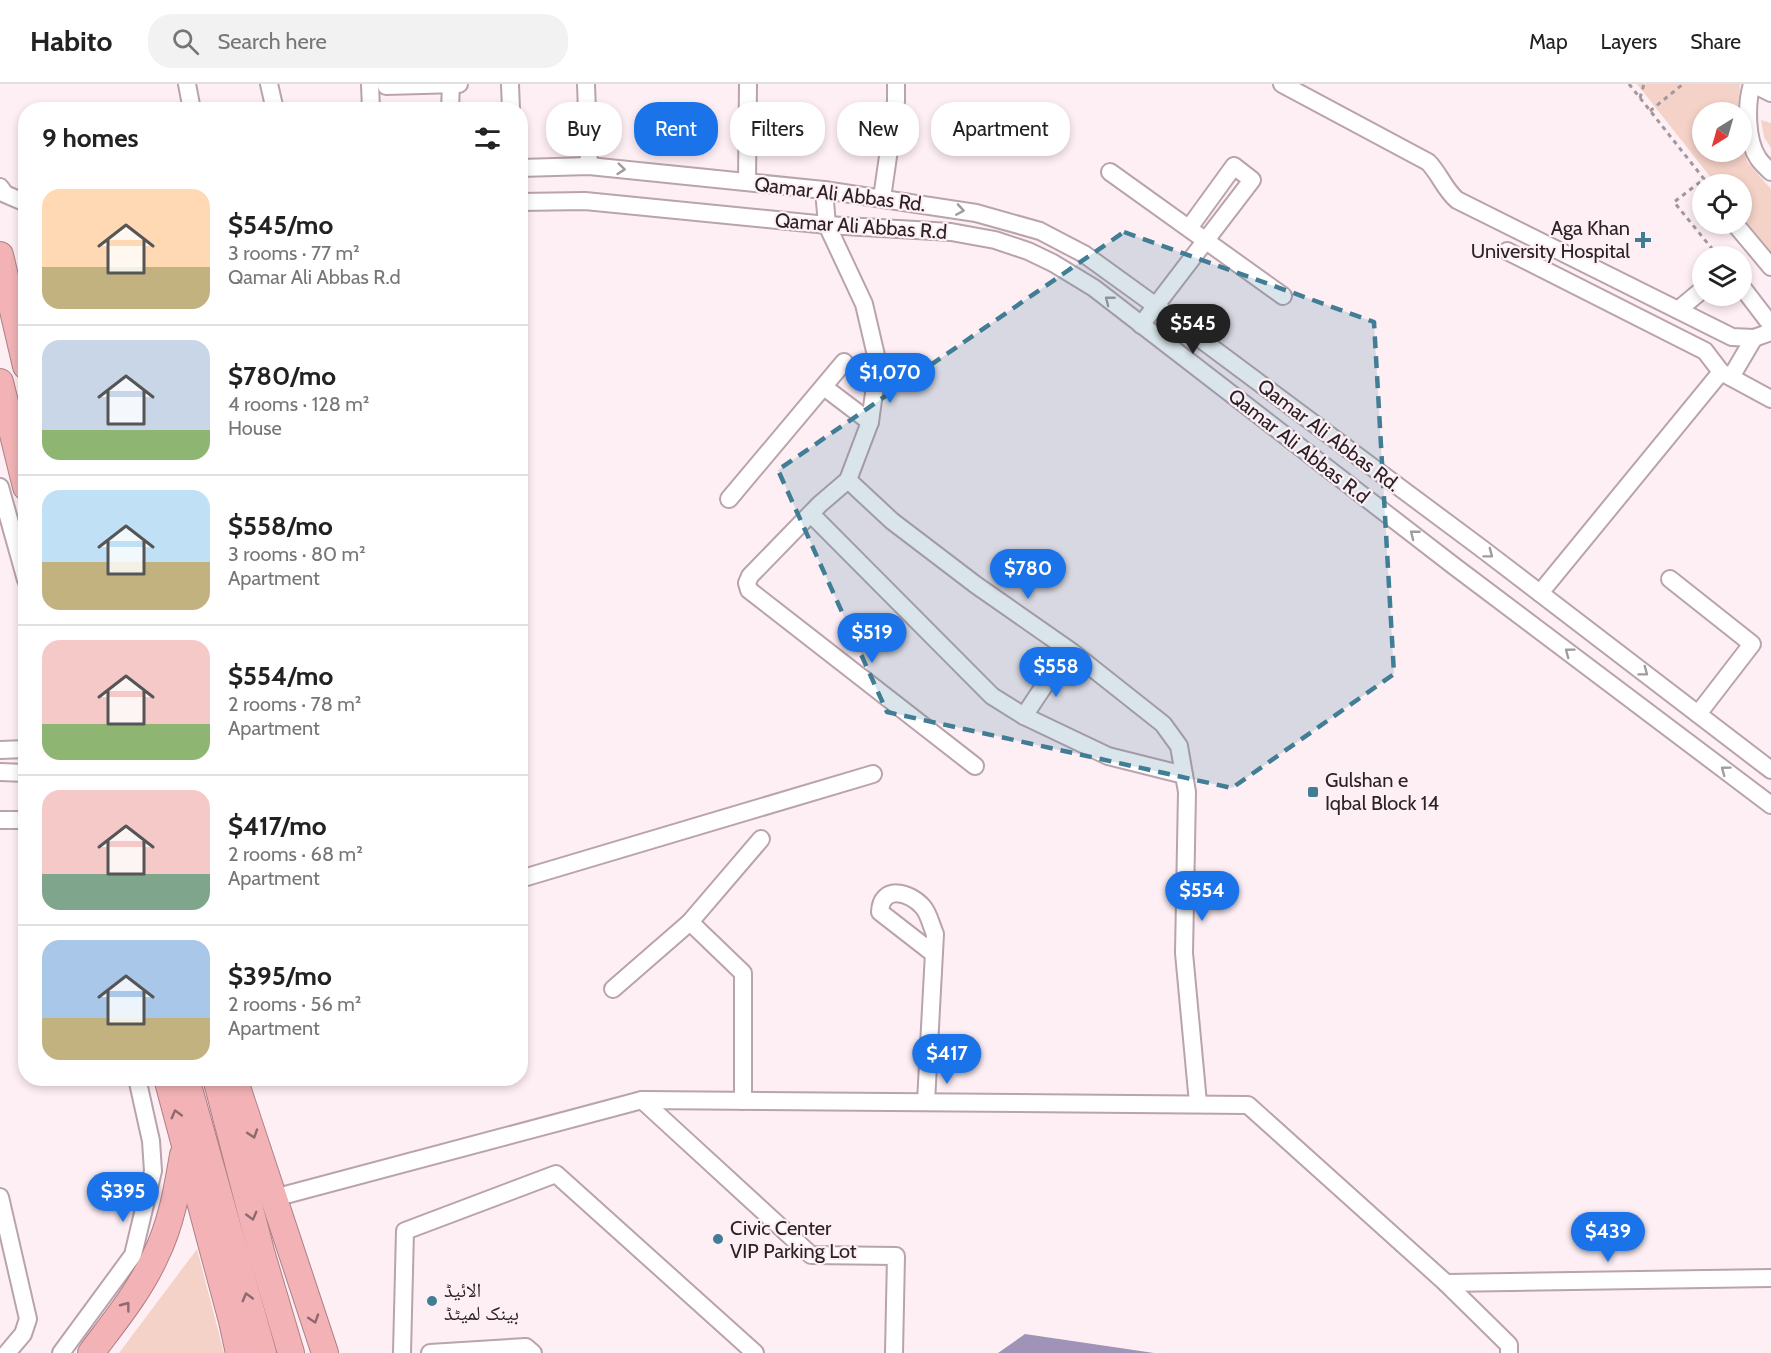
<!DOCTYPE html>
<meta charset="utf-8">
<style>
body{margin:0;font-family:Cabin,"Noto Naskh Arabic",sans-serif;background:#f2f2f2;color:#222;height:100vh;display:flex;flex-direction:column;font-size:22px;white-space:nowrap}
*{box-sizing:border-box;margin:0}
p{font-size:20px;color:#767676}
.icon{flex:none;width:33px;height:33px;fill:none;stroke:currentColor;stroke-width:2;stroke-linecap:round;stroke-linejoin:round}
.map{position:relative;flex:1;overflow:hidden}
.side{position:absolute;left:18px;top:18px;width:510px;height:984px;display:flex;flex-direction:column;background:#fff;border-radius:24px;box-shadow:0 3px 9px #0003}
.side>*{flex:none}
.banner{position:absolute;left:546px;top:18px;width:570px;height:54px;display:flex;gap:12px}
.needle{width:39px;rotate:217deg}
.tools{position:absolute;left:1692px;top:18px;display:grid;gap:12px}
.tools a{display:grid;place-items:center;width:60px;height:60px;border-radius:50%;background:#fff;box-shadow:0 3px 9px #0003;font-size:30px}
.price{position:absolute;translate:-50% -51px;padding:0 14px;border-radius:21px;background:#1a73e8;color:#fff;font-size:20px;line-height:39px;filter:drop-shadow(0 2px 3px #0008)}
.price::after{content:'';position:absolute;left:50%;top:36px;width:18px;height:14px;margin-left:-9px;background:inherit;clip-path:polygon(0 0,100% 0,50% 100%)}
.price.active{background:#222;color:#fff}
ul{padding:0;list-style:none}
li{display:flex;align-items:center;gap:18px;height:150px;padding:0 24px}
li+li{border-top:2px solid #e0e0e0}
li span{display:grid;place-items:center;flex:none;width:168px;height:120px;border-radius:18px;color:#555}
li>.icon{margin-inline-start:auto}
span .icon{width:72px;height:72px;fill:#fffc;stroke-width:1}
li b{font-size:26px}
h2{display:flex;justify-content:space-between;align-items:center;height:72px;padding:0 24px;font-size:26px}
.pill{padding:0 21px;border-radius:24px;background:#fff;box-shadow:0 3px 9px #0003;font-size:21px;line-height:54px}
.pill.active{background:#1a73e8;color:#fff}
header{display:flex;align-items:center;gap:36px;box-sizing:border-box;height:84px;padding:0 30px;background:#fff;border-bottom:2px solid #e0e0e0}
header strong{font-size:28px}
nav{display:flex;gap:33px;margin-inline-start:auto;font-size:21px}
.search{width:420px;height:54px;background:#f2f2f2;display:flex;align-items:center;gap:15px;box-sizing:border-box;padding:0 21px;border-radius:24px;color:#767676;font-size:22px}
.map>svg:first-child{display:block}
</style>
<header>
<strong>Habito</strong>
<div class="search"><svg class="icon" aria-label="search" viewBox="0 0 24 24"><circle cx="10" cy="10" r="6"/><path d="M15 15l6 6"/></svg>Search here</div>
<nav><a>Map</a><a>Layers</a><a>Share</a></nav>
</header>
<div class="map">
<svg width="1771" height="1269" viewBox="0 0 1771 1269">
<rect width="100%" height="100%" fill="#feeff5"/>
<g fill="#f4d2c7">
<path d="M1637,0H1740L1738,28H1702V68H1742V62L1748,79L1771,105V170L1742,132V100H1716Z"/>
<path d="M1761,36L1771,39V64L1764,53Z"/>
<path d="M197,1165L224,1269H119Z"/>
</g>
<path fill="#9f93b8" d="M1025,1250L1154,1269H998Z"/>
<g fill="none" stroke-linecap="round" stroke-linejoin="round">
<g stroke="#b9a3ac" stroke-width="20">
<g id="minor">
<path d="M187,0L192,26"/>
<path d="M269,0L275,26"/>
<path d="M370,0L371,26"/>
<path d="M510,0L511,26"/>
<path d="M586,0L589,82"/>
<path d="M1282,0L1428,78C1440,90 1444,105 1457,116L1732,253L1754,254L1771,248"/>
<path d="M1752,0C1746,20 1746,56 1758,74C1761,79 1767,84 1771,88"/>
<path d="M1753,0L1771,9"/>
<path d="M386,2L459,0"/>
<path d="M450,26L451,0"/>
<path d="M520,84L589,82L824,106L976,129L1040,147L1084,170L1156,222L1481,464L1771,686"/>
<path d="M1110,88L1283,212"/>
<path d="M747,98L748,0"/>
<path d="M0,103L5,110L26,119"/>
<path d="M824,106L827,141L864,220L878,280L870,338L848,396L820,420L750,492L747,499L749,506L975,682"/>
<path d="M882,114L896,17V0"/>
<path d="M520,118L585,117L827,141L951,148L995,156L1028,167L1053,179L1094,204L1454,482L1771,721"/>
<path d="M1735,140L1771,183"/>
<path d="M1507,167L1705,267L1721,288L1771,315"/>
<path d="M1742,203L1771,241"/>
<path d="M1678,226L1702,206"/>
<path d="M1141,241L1252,96L1234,82L1189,144"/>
<path d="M1731,293L1754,254"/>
<path d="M824,303L870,338"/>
<path d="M848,396L892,437L976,501L1072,568L1163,640L1179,662L1187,708L1184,869L1198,1019"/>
<path d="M0,403L26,496"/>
<path d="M729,415L844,278"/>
<path d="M811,430L992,612L1024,632L1108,672L1184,691"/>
<path d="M1670,495L1752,560L1698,630"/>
<path d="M1540,509L1721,288"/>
<path d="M1024,632L1060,578"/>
<path d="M0,666L26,665"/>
<path d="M0,688L26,689"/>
<path d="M0,736H26"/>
<path d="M520,795L873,690"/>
<path d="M690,838L743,889V1017"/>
<path d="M613,905L690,838L761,755"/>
<path d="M642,1016L811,1171L896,1172L894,1269"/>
<path d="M926,1018L935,850C931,841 929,830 923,823C909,807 881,801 880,828L934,870"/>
<path d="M0,1113L28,1235L23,1250L7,1269"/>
<path d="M274,1114L642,1016L1248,1021L1446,1199L1509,1261V1269"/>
<path d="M1446,1199L1771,1194"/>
<path d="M61,1269L133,1171L153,1087L151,1057L137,994"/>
<path d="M402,1269L405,1147L556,1090L755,1269"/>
<path d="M430,1269L526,1263L533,1269"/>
</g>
</g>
<g stroke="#ac8084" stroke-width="28">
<g id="highway">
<path d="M0,171L26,282"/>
<path d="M0,298L26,403"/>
<path d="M167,994L232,1237L239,1269"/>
<path d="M186,994L263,1269"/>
<path d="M216,994L262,1171L291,1269"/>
<path d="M234,994L325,1269"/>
<path d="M91,1269C114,1238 139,1208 155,1173C171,1141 177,1106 183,1071"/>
</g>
</g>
<g stroke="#a3979c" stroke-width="3" stroke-dasharray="4.5 4.5" stroke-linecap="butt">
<path d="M1629,0L1704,95L1674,118L1718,172"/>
<path d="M1640,14L1644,0"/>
<path d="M1650,27L1683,0"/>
</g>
<use href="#minor" stroke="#fff" stroke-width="16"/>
<use href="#highway" stroke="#f2b2b6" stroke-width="26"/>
</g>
<defs><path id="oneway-chevron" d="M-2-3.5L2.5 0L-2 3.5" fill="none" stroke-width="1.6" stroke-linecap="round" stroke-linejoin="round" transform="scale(1.5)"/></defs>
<g stroke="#9f9c9d">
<use href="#oneway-chevron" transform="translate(621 85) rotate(6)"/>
<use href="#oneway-chevron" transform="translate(960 126) rotate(9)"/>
<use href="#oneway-chevron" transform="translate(1109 216) rotate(-142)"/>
<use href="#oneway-chevron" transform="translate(1414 450) rotate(-142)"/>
<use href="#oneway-chevron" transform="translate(1489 470) rotate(37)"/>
<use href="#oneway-chevron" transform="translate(1569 568) rotate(-143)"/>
<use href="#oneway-chevron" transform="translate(1644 588) rotate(37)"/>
<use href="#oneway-chevron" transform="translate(1725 686) rotate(-143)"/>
</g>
<g stroke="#8e6a6e">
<use href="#oneway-chevron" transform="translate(176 1030) rotate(-105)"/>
<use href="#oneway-chevron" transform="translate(253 1050) rotate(72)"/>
<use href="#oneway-chevron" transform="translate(252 1132) rotate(75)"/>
<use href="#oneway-chevron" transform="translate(247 1213) rotate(-105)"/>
<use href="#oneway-chevron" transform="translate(126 1222) rotate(-53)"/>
<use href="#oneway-chevron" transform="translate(314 1235) rotate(72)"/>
</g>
<path fill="#417d94" fill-opacity="0.2" stroke="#417d94" stroke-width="4.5" stroke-dasharray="12 8" stroke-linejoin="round" d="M1124,148L1374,238L1394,590L1232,704L887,628L778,386Z"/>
<g fill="#417d94" stroke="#feeff5" stroke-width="2">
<path d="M1640 147h6v6h6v6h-6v6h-6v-6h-6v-6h6z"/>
<rect x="1307" y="702" width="12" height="12" rx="3"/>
<circle cx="718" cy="1155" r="6"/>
<circle cx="432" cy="1217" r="6"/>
</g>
<g text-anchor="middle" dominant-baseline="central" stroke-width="4.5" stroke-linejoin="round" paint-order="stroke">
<g font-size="20" fill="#2a2226" stroke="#feeff5">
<text transform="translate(840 110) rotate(7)">Qamar Ali Abbas Rd.</text>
<text transform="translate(861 142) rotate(4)">Qamar Ali Abbas R.d</text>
<text transform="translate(1329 351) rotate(37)">Qamar Ali Abbas Rd.</text>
<text transform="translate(1299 362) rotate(38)">Qamar Ali Abbas R.d</text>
</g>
<g font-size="20" fill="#2a2226" stroke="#feeff5" text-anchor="start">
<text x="1630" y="144" text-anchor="end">Aga Khan<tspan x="1630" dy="23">University Hospital</tspan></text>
<text x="1325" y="696">Gulshan e<tspan x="1325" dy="23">Iqbal Block 14</tspan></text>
<text x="730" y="1144">Civic Center<tspan x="730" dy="23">VIP Parking Lot</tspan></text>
<text x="444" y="1206">الائیڈ<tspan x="444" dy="23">بینک لمیٹڈ</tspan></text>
</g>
</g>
</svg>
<div class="tools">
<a><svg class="needle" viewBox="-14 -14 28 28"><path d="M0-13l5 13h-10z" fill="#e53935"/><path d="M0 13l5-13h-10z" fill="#767676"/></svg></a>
<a><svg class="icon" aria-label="locate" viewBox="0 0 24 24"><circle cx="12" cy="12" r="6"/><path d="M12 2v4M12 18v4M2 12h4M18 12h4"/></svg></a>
<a><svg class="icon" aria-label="layers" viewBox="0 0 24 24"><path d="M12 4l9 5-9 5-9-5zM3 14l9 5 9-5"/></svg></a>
</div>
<b class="price active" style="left:1193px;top:271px">$545</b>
<b class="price" style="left:890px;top:320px">$1,070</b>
<b class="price" style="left:1028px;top:516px">$780</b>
<b class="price" style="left:872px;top:580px">$519</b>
<b class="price" style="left:1056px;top:614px">$558</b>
<b class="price" style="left:1202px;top:838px">$554</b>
<b class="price" style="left:947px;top:1001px">$417</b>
<b class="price" style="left:123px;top:1139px">$395</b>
<b class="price" style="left:1608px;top:1179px">$439</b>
<div class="banner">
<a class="pill">Buy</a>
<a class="pill active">Rent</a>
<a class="pill">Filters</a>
<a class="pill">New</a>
<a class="pill">Apartment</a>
</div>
<section class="side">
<h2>9 homes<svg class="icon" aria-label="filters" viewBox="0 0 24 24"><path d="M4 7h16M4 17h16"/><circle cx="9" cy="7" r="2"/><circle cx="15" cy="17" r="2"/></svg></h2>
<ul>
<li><span style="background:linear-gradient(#ffd9b3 65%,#c2b280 0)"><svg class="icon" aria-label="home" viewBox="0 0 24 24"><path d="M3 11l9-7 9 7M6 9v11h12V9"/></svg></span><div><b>$545/mo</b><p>3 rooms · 77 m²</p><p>Qamar Ali Abbas R.d</p></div></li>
<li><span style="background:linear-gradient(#c9d6e8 75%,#8fb573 0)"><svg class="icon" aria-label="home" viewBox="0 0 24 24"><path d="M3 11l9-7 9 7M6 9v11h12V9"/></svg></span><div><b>$780/mo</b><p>4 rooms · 128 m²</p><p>House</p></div></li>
<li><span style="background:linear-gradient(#bfe0f5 60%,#c2b280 0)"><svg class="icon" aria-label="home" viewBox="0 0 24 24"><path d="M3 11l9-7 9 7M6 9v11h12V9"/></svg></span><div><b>$558/mo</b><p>3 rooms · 80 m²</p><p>Apartment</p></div></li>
<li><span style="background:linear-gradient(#f6c9c9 70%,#8fb573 0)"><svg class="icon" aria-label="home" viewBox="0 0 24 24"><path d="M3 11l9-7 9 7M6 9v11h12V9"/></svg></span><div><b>$554/mo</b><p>2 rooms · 78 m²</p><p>Apartment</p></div></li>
<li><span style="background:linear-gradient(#f6c9c9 70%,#7fa58c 0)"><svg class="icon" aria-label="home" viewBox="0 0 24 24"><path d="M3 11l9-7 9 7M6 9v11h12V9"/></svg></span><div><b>$417/mo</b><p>2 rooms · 68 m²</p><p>Apartment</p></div></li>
<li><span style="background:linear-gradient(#a9c7e8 65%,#c2b280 0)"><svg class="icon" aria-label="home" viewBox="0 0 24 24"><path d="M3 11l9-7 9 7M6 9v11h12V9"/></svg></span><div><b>$395/mo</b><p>2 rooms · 56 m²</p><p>Apartment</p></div></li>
</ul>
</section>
</div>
